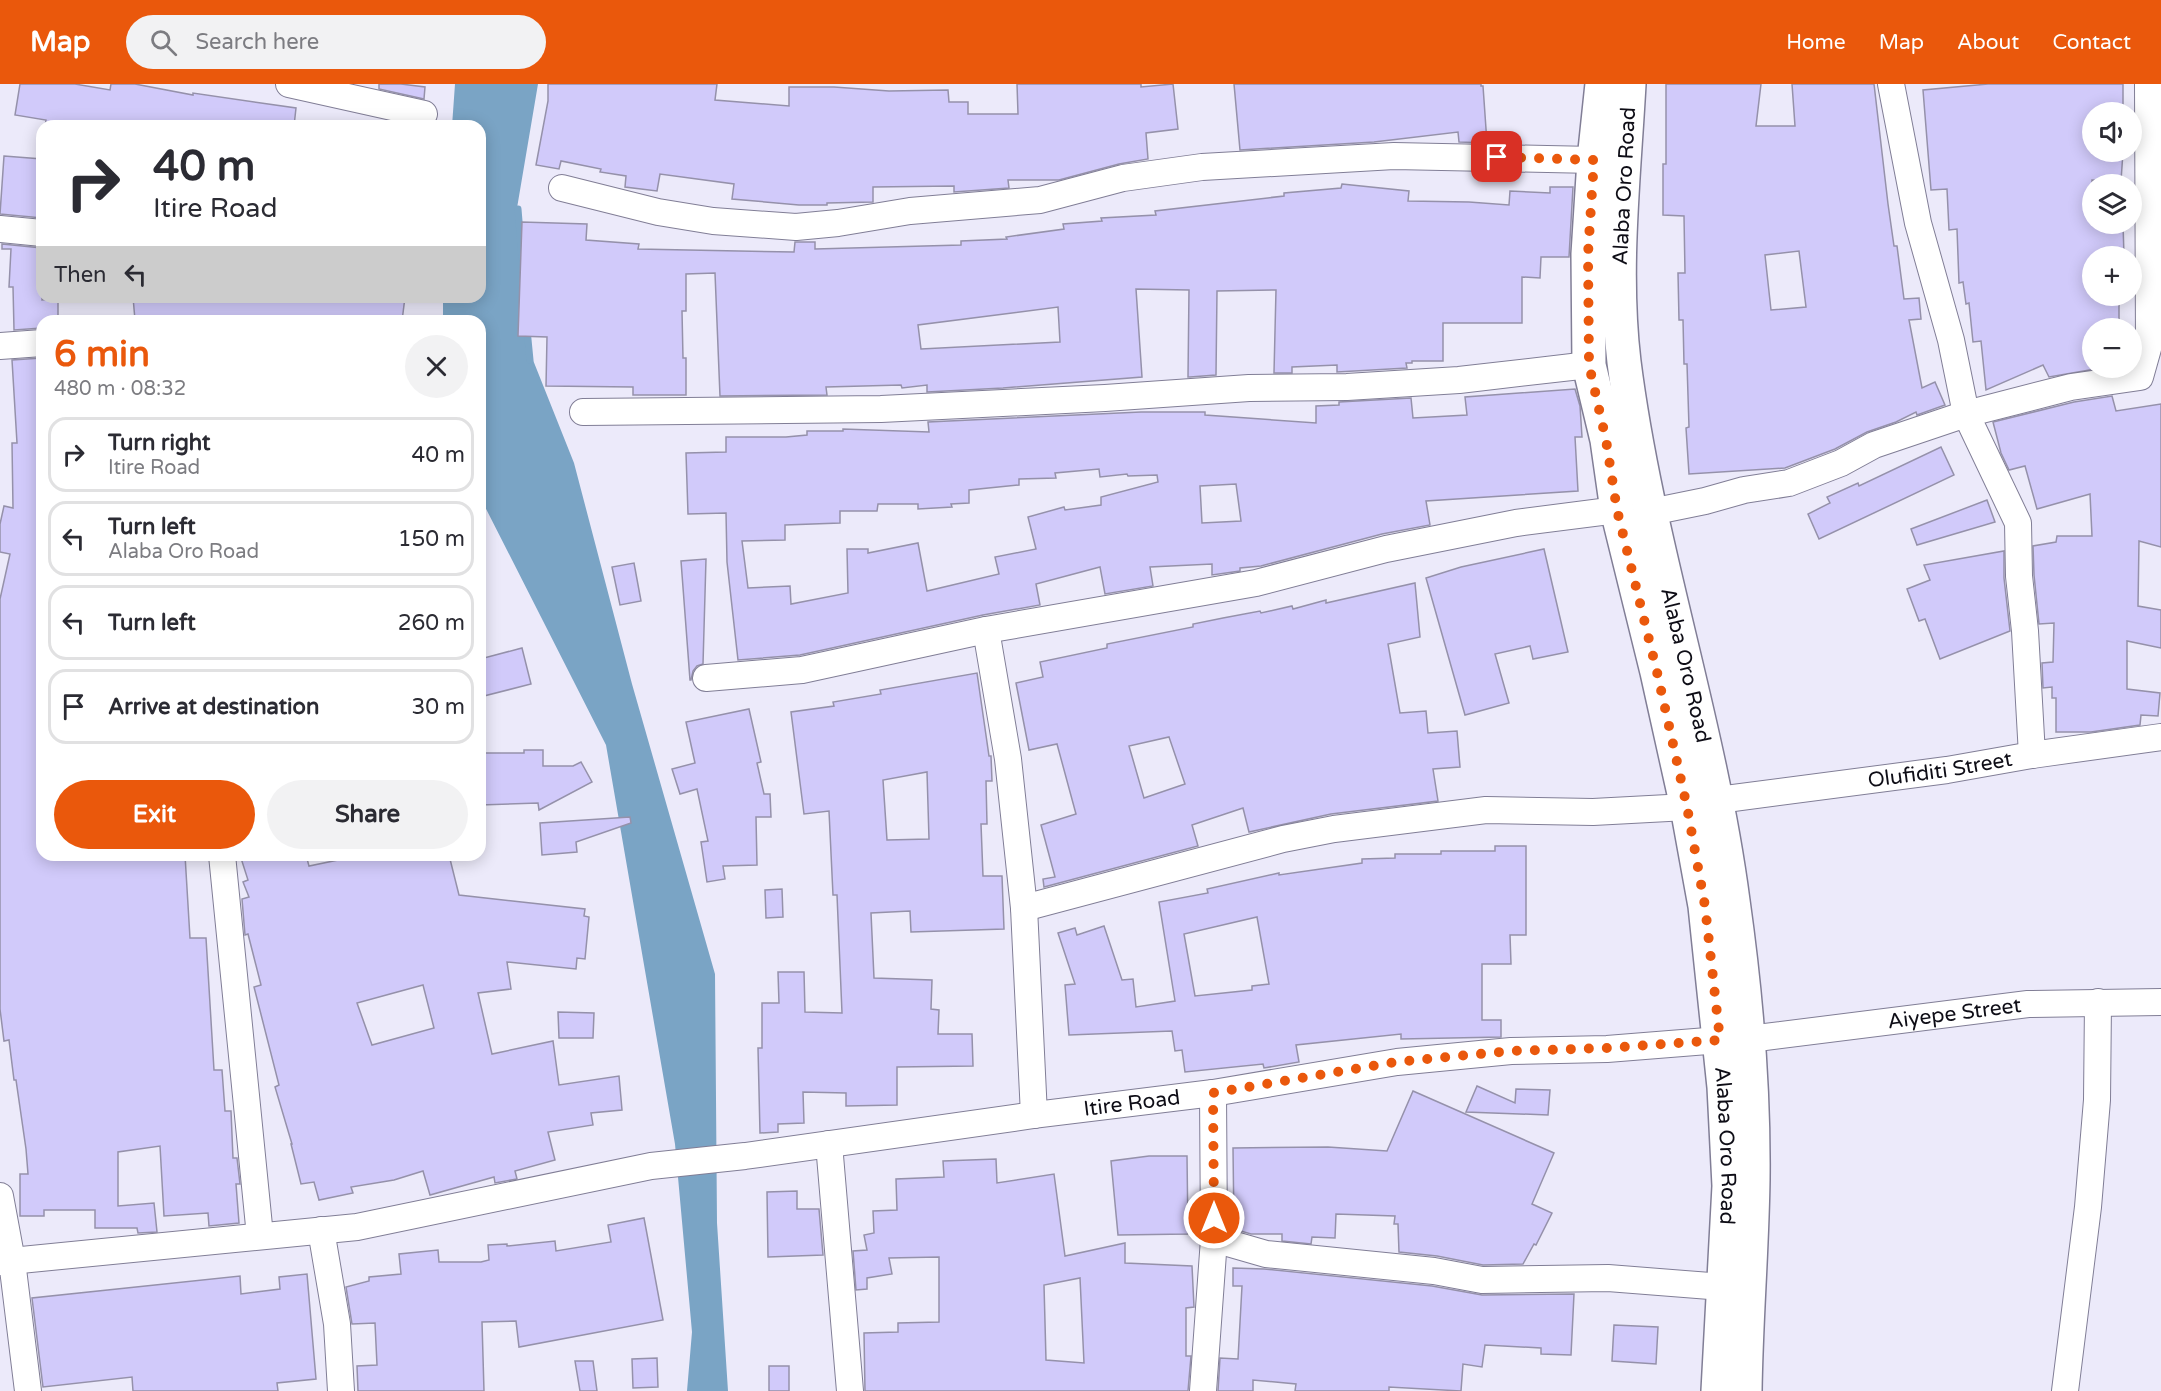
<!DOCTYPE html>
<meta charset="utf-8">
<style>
:root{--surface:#fff;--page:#f2f2f3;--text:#2b2b33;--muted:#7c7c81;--line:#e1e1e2;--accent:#ea580c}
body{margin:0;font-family:"Varela Round",sans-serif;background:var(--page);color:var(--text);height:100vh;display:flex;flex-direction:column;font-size:22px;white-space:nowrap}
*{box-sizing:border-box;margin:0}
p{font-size:20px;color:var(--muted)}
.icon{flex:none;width:33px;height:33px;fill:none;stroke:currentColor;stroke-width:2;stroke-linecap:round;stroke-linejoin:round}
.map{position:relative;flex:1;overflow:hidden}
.details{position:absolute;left:36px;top:231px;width:450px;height:546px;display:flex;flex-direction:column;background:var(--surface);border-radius:18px;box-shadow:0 3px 15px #0003}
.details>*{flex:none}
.guide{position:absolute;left:36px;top:36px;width:450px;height:183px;border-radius:18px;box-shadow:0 3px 15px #0003;background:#fff;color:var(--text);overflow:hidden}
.buttons{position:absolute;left:2082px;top:18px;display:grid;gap:12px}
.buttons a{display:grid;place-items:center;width:60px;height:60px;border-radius:50%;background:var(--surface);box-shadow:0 3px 15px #0003;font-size:30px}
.pin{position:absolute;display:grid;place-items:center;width:51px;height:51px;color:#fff;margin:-26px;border-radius:12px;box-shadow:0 3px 9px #0006}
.me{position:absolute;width:66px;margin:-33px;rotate:0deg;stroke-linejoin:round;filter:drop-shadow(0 0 4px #0008)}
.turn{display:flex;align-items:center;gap:21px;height:126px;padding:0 18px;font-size:27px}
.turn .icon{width:78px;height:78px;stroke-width:2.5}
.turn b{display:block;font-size:42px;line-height:51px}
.then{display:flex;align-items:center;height:57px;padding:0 18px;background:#0003;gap:12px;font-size:22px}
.round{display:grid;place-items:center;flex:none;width:63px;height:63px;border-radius:32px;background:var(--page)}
.head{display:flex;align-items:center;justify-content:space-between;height:102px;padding:0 18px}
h1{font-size:36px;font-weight:700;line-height:45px;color:var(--accent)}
.button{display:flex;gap:12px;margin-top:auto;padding:12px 18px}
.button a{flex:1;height:69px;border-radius:36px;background:var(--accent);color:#fff;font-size:24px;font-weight:700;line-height:69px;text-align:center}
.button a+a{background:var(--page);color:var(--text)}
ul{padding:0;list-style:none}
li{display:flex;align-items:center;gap:18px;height:75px;margin:0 12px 9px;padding:0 6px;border:3px solid var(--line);border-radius:18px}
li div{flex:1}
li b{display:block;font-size:22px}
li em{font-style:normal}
header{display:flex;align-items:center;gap:36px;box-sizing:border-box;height:84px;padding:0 30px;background:var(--accent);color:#fff}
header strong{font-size:28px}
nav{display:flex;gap:33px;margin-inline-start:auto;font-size:21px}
.search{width:420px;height:54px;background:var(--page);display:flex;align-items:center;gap:15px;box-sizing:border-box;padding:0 21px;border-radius:33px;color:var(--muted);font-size:22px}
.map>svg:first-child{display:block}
.water{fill:#7aa4c5}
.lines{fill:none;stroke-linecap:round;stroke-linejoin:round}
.stream{stroke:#7aa4c5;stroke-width:7}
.building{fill:#d1cafa;stroke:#9591aa;stroke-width:1.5;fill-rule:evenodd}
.minor-casing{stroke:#817e96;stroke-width:28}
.secondary-casing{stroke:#817e96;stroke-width:36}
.minor{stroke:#fff;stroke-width:26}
.secondary{stroke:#fff;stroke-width:33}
.route{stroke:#ea580c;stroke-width:10;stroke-dasharray:0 18}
.labels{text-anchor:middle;stroke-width:6;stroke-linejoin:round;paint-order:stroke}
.street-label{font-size:21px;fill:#0e0d16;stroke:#fff}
</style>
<header>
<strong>Map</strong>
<div class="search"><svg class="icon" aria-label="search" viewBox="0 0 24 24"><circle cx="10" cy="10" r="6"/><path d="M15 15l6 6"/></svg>Search here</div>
<nav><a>Home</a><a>Map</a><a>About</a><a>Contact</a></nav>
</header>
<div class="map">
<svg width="2161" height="1307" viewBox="0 0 2161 1307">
<rect width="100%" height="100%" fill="#eceafa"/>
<polygon class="water" points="455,0 538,0 517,124 529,266 574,379 632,600 715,890 717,1139 728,1307 687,1307 692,1248 675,1060 606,661 480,413 480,237 443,237 443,213 480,213 480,42 452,42"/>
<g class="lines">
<g class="stream">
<polyline points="518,125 522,174"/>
<polyline points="527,245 530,276"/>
</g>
</g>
<g class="building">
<polygon points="20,0 75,0 110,6 111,0 135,0 193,11 193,9 296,24 294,42 45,42 46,36 15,31"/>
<polygon points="379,0 401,0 425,3 424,15 379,5"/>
<polygon points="548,0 717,0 715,16 789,22 789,3 834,3 889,7 948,6 949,18 968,18 968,30 1018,30 1017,0 1141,0 1141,3 1173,0 1178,45 1146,49 1148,75 1119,80 1059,96 1008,96 1009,104 954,108 954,102 873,103 873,118 827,119 827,121 799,121 732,115 734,100 660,90 657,107 625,103 626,92 600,88 601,85 561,77 559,85 536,81 548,17"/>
<polygon points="1234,0 1481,0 1481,2 1483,2 1487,59 1459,58 1458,48 1374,58 1240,66"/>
<path d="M 1666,0 L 1761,0 L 1756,42 L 1795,42 L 1792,0 L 1874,0 L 1888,120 L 1894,162 L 1897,162 L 1904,215 L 1919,214 L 1921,235 L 1909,236 L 1922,304 L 1935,298 L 1945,321 L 1917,331 L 1916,328 L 1896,338 L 1867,348 L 1835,365 L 1785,384 L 1689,390 L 1686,344 L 1689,343 L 1687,280 L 1684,280 L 1683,236 L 1679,236 L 1678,189 L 1685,189 L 1684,132 L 1663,131 L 1663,80 L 1666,80 ZM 1799,167 L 1806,223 L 1771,226 L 1765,171 Z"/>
<polygon points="1988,0 2123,0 2123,28 2092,28 2092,68 2123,68 2121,97 2092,96 2092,140 2123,140 2124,172 2092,172 2092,212 2119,212 2119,244 2092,244 2092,284 2101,284 2049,293 2043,281 1986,306 1981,257 1973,258 1969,219 1966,220 1963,198 1959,199 1957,145 1949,146 1947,105 1931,106 1923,6"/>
<polygon points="4,72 42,75 42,134 0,130"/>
<path d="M 1342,100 L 1409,107 L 1408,117 L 1469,118 L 1509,121 L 1510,107 L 1550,109 L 1550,103 L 1573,103 L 1569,173 L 1541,173 L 1540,194 L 1522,193 L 1522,239 L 1443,239 L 1443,277 L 1412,277 L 1412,279 L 1406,279 L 1407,284 L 1337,288 L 1337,281 L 1292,283 L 1292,289 L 1274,289 L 1276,206 L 1217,207 L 1216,291 L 1190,293 L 1188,293 L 1189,206 L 1136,205 L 1142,293 L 1003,304 L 927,308 L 927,301 L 902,304 L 901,301 L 826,303 L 827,311 L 720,312 L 715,189 L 686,190 L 686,227 L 682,227 L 683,274 L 686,274 L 686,311 L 633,311 L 633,303 L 546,302 L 547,253 L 518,252 L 522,138 L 587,140 L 586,156 L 639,160 L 638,165 L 794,168 L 795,158 L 815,158 L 815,165 L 961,161 L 961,157 L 1007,155 L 1006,153 L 1064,145 L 1063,140 L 1102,137 L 1101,134 L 1156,131 L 1155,127 L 1284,112 L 1284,109 L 1341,104 ZM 1058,223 L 1060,258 L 921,265 L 918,241 Z"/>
<polygon points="2,160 42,164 42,216 58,215 58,237 42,237 42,244 14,246 13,203 9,203 11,165 2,165"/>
<polygon points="133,213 214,213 214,218 274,218 275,213 405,213 402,237 197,237 198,233 135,236"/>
<polygon points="42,274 42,771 185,771 190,854 206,854 214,986 222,986 225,1027 231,1027 233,1074 237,1074 240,1100 236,1100 239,1139 209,1142 208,1129 164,1132 160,1062 118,1068 118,1122 154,1119 157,1148 138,1149 137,1144 95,1144 95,1126 44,1126 44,1132 20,1132 20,1090 28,1090 26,1065 16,996 14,996 9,956 4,957 0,925 0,515 10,470 0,468 0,440 4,422 13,424 12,359 17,359 12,276"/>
<path d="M 1575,305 L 1580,322 L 1582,353 L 1575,353 L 1578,407 L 1426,417 L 1430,441 L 1382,450 L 1261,482 L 1240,484 L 1240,487 L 1212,491 L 1212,480 L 1150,483 L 1153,502 L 1105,510 L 1100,483 L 1036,500 L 1040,521 L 983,531 L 800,571 L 738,576 L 727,478 L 726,429 L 688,430 L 686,369 L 726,368 L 726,353 L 786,353 L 807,351 L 807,347 L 843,347 L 843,345 L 929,348 L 928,338 L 1141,328 L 1205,328 L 1205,331 L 1316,339 L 1316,322 L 1339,321 L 1339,318 L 1411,314 L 1413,334 L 1467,331 L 1465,313 ZM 1099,385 L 1100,393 L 1127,390 L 1128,392 L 1157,391 L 1158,398 L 1101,413 L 1101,421 L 1065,426 L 1064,423 L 1028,433 L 1036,465 L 995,473 L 999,490 L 927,507 L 918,459 L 868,469 L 868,465 L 847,465 L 848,509 L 791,520 L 790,502 L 748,504 L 742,457 L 785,456 L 785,441 L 840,439 L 840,427 L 877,427 L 878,420 L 918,420 L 918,425 L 952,423 L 951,420 L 969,419 L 969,406 L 1019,401 L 1019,395 L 1056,394 L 1055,389 ZM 1236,400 L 1241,437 L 1202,439 L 1200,402 Z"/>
<polygon points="2112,312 2116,327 2161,320 2161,463 2139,457 2138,522 2161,526 2161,564 2127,557 2127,605 2160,609 2158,632 2141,631 2140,641 2091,648 2056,648 2056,614 2052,614 2052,603 2043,604 2042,579 2053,578 2054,539 2039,540 2034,491 2033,462 2056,458 2057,452 2092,452 2090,410 2037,425 2025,382 2009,386 2001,369 1993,338 2074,318"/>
<polygon points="1941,363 1954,391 1819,455 1808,430 1830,419 1827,413 1858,399 1859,402"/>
<polygon points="1987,416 1995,438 1917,461 1911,445"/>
<polygon points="1544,465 1568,568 1533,575 1530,562 1495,570 1509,619 1465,631 1426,494 1461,483"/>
<polygon points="2004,467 2004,494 2010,547 1940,575 1925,535 1919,537 1907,505 1930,496 1924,481"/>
<polygon points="706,475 703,580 697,582 693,587 691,596 690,596 681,477"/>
<polygon points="634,479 641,517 620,521 612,483"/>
<path d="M 1415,499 L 1420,553 L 1388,560 L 1400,629 L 1426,627 L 1428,649 L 1457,647 L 1460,683 L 1433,685 L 1438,717 L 1331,730 L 1249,748 L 1243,724 L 1192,741 L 1198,762 L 1044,803 L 1043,795 L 1055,793 L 1041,741 L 1076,730 L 1057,660 L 1029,666 L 1016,599 L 1043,593 L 1040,578 L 1107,564 L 1107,560 L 1193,543 L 1193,540 L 1223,534 L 1260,527 L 1261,529 L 1292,522 L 1293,525 L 1326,516 L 1326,519 ZM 1169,653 L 1185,700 L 1144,714 L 1129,662 Z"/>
<polygon points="522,564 531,600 480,613 480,575"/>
<path d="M 977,589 L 989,672 L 991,672 L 992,697 L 986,697 L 987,740 L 981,740 L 983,792 L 1002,792 L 1004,845 L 911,848 L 910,827 L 871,829 L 874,894 L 932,896 L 931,925 L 939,926 L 938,950 L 972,950 L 973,982 L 897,983 L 897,1021 L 846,1022 L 846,1009 L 803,1008 L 804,1039 L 778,1040 L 778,1048 L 760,1049 L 758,964 L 762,964 L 762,919 L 779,919 L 778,888 L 804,888 L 805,928 L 842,929 L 837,811 L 833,811 L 829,727 L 804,730 L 791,628 L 834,622 L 833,618 L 881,610 L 880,606 ZM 927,688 L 929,755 L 887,756 L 883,696 Z"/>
<polygon points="749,625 761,678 757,679 764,710 770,710 771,733 756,733 757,781 723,782 725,795 707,798 701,758 708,757 697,705 680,710 672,685 695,679 686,638"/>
<polygon points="524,666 543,666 543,682 573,682 581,678 592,698 539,726 538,719 480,721 480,669 524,669"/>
<polygon points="630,733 631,739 576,758 577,768 542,771 540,739"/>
<path d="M 1495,762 L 1526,762 L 1526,851 L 1510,851 L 1511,880 L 1482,880 L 1482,936 L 1501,936 L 1501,953 L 1401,955 L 1401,950 L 1296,961 L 1299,978 L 1264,984 L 1263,980 L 1185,988 L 1182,966 L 1175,967 L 1172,947 L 1069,951 L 1065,901 L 1075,900 L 1058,849 L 1075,844 L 1077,851 L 1104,842 L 1122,896 L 1133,895 L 1136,923 L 1175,917 L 1159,818 L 1208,809 L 1207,805 L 1279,789 L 1279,791 L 1362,779 L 1362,775 L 1395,774 L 1395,770 L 1441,770 L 1441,767 L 1495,767 ZM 1257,833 L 1269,900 L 1252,902 L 1252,906 L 1195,912 L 1184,850 Z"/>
<path d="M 240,771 L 306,771 L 309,782 L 362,771 L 449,771 L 459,811 L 585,825 L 584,832 L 589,833 L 585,875 L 577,874 L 576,885 L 507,878 L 511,905 L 478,909 L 492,970 L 553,957 L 559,1001 L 619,992 L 622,1026 L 591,1029 L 593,1041 L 548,1048 L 555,1076 L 515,1087 L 517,1095 L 495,1099 L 494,1093 L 430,1111 L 423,1087 L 394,1096 L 351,1103 L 353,1109 L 319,1116 L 314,1098 L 301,1100 L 291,1060 L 292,1060 L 275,1003 L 279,1001 L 254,903 L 261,901 L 248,850 L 245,851 L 242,815 L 249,813 L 243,798 L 248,796 ZM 423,901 L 434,944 L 372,961 L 357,919 Z"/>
<polygon points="782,805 783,833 766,834 765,806"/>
<polygon points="558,928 594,929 593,954 559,954"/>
<polygon points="1477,1002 1515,1019 1516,1005 1550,1006 1548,1031 1466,1028"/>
<polygon points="1413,1007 1554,1069 1532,1120 1552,1129 1536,1161 1534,1160 1523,1180 1483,1181 1437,1172 1399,1168 1398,1140 1394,1140 1395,1132 1336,1130 1335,1154 1312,1153 1311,1160 1282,1157 1282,1150 1251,1150 1234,1145 1233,1064 1328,1063 1387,1067"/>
<polygon points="1149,1072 1187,1072 1188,1150 1118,1151 1111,1077"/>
<path d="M 996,1075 L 997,1099 L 1054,1090 L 1065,1172 L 1125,1159 L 1125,1179 L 1192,1182 L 1194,1223 L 1186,1224 L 1186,1272 L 1191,1272 L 1188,1307 L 865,1307 L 864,1249 L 898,1248 L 898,1239 L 939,1238 L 939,1173 L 889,1174 L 892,1190 L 867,1194 L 867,1205 L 856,1206 L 853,1167 L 867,1166 L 864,1151 L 874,1149 L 873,1127 L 897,1126 L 896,1095 L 944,1093 L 943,1077 ZM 1080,1194 L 1084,1279 L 1046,1276 L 1044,1201 Z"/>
<polygon points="797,1107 797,1125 819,1125 823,1171 768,1173 767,1108"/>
<polygon points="644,1134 663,1236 519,1263 516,1237 482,1238 484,1307 358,1307 357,1282 377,1281 375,1239 352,1240 346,1203 369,1197 369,1193 401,1190 399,1170 438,1166 439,1178 481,1178 489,1176 488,1161 507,1160 507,1162 555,1157 556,1167 611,1158 608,1141"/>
<polygon points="1233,1184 1264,1185 1432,1202 1482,1211 1574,1210 1571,1271 1541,1270 1541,1264 1485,1261 1482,1283 1463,1280 1461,1307 1389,1303 1389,1307 1295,1307 1296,1300 1253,1296 1253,1307 1218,1307 1220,1274 1238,1275 1242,1202 1233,1202"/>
<polygon points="307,1190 316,1295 277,1299 278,1307 133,1307 132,1293 43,1303 32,1214 240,1192 241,1210 280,1205 279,1193"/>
<polygon points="1614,1241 1658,1243 1656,1280 1612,1277"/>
<polygon points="657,1274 658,1303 633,1304 632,1275"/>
<polygon points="575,1277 593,1277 597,1307 580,1307"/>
<rect x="769" y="1282" width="20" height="25"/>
</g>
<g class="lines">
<defs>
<g id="minor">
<polyline points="289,0 424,30"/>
<polyline points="1891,0 1918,139 1951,256 1966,330 2018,439 2019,492 2025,547 2032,671"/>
<polyline points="562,104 658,128 713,137 796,143 838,139 910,127 1040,116 1123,94 1202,83 1394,72 1594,76"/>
<polyline points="0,145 42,149"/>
<polyline points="0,262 42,259"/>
<polyline points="583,328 881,325 1105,314 1249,304 1347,303 1459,296 1589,281"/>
<polyline points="1651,428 1705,417 1744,406 1789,399 1841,379 1874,361 1966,330 2071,303 2140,293 2149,261 2148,0"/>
<polyline points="986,546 1008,675 1024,824 1034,1031"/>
<polyline points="706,594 802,586 986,546 1256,499 1386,465 1516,439 1617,426"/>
<path id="s1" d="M 1718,716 L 1947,686 L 2032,671 L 2161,653"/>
<polyline points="222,771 260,1152"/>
<polyline points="1024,824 1283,755 1334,745 1486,726 1593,728 1687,723"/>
<path id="s2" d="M 1749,955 L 2028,920 L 2161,918"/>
<polyline points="829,1060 850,1307"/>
<polyline points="0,1112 12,1177 28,1307"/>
<polyline points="321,1146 337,1240 341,1307"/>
<polyline points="1214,1155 1266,1170 1434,1187 1482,1196 1608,1194 1723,1203"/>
<path id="s3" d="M 0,1178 L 357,1143 L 651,1082 L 745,1072 L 1034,1031 L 1213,1009 L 1397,978 L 1511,967 L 1607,965 L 1720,956"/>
<polyline points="1203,1307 1214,1155 1213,1009"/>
<polyline points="2065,1307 2088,1123 2097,1016 2098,918"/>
</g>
<g id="secondary">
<path id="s4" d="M 1602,0 L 1594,76 L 1588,170 L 1589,281 L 1607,356 L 1617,426 L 1657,588 L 1687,723 L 1705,822 L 1724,1003 L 1729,1102 L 1718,1307"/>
<path id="s5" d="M 1629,0 C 1624,92 1613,186 1624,278 C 1647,460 1709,635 1733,817 C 1746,909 1754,1002 1753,1095 C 1752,1166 1746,1236 1745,1307"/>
</g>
</defs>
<use href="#minor" class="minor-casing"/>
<use href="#secondary" class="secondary-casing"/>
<use href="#minor" class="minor"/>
<use href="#secondary" class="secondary"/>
</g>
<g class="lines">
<polyline class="route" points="1214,1134 1213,1009 1396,978 1511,967 1607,964 1720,956 1705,822 1687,723 1657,588 1617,426 1606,356 1589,281 1588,170 1594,76 1497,73"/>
</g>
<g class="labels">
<g class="street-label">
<text transform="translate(1624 102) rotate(-87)" y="7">Alaba Oro Road</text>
<text dy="7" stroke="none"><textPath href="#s5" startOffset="588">Alaba Oro Road</textPath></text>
<text dy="7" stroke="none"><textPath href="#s1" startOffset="224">Olufiditi Street</textPath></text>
<text dy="7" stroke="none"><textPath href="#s2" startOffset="207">Aiyepe Street</textPath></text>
<text dy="7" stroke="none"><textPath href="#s3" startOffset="1144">Itire Road</textPath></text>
<text dy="7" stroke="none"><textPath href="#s4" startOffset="1076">Alaba Oro Road</textPath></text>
</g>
</g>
</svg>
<div class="buttons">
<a><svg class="icon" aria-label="sound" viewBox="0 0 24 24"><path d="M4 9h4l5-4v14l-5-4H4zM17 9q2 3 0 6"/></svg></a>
<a><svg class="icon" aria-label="layers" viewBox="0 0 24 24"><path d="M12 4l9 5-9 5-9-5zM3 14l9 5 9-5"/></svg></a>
<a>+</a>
<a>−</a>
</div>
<div class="pin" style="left:1497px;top:73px;background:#d93025"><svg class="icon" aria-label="arrive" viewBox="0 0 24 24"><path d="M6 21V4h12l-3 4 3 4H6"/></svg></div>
<svg class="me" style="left:1214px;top:1134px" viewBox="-20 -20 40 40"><circle r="17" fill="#ea580c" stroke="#fff" stroke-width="3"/><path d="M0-11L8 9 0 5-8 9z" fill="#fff"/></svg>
<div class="guide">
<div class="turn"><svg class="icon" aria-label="right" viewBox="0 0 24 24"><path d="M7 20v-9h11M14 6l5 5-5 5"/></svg><div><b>40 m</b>Itire Road</div></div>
<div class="then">Then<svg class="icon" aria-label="left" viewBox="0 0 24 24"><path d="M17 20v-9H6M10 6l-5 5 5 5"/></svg></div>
</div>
<section class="details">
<div class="head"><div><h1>6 min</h1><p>480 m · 08:32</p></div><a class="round"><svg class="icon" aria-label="close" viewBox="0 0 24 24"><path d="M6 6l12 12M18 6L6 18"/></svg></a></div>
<ul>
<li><svg class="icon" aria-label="right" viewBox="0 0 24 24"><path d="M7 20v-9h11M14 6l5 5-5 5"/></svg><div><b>Turn right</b><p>Itire Road</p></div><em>40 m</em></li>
<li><svg class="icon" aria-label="left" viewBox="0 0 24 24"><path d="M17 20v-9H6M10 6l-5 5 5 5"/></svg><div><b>Turn left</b><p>Alaba Oro Road</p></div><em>150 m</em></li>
<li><svg class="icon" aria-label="left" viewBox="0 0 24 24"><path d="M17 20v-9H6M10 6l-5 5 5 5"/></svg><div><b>Turn left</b></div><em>260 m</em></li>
<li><svg class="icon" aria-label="arrive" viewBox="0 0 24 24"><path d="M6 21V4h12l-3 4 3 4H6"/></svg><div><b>Arrive at destination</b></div><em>30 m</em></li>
</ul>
<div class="button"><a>Exit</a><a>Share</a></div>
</section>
</div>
